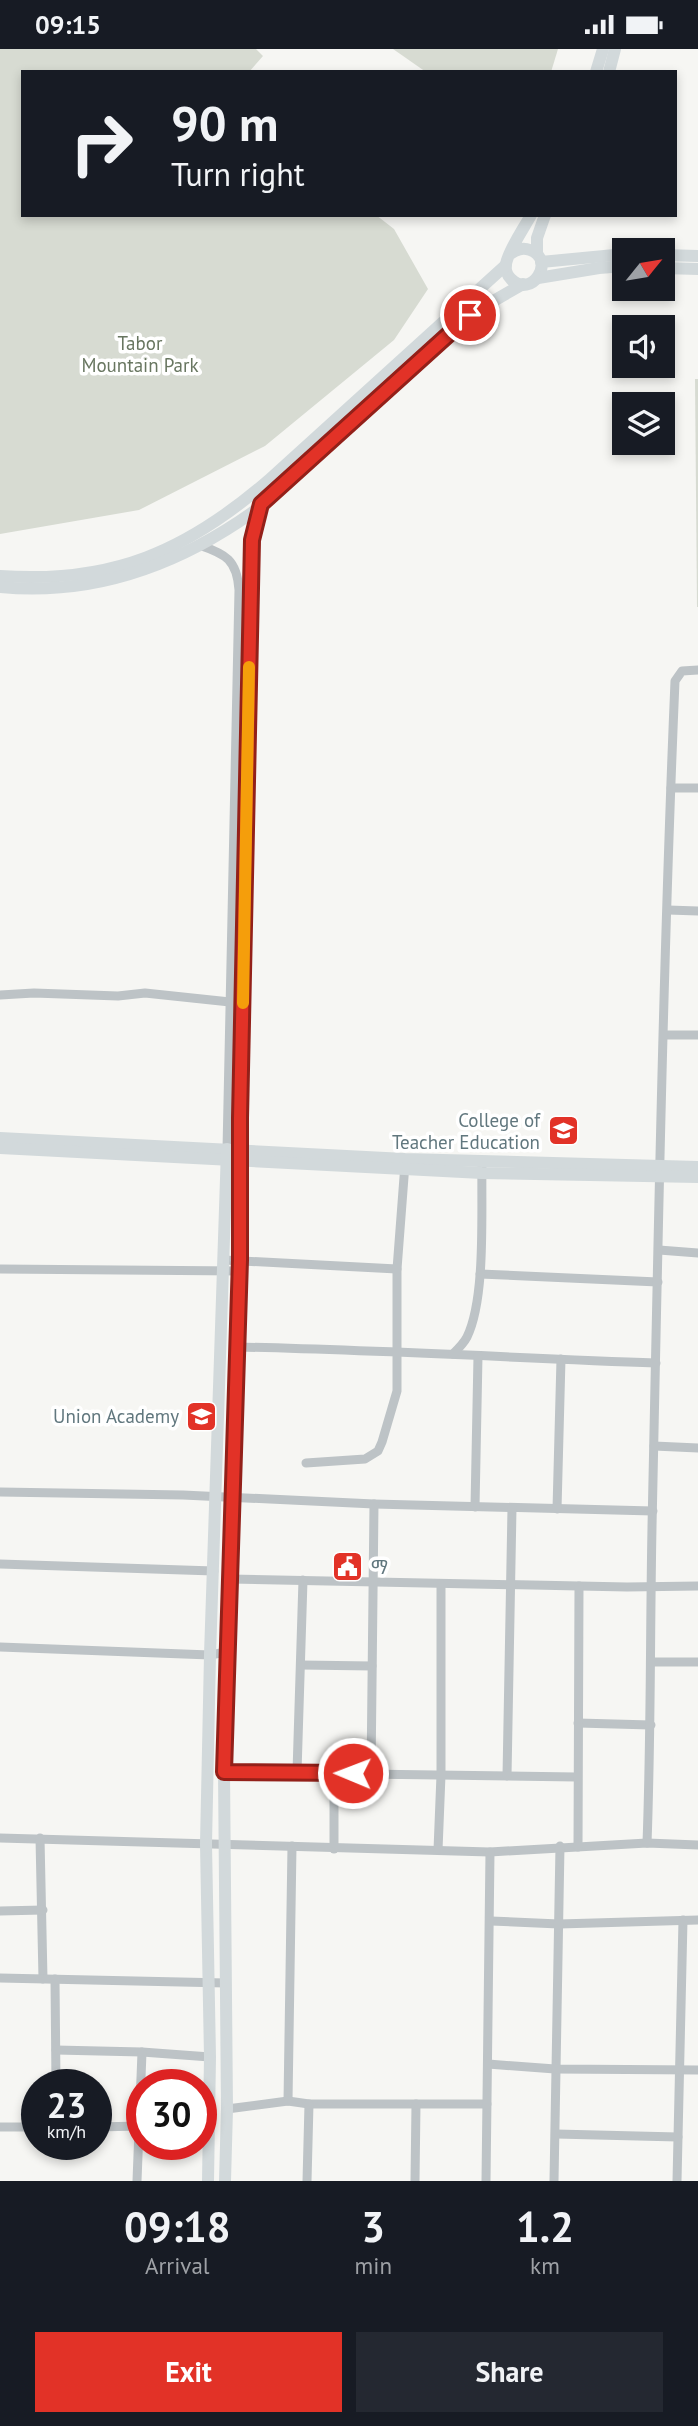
<!DOCTYPE html>
<meta charset="utf-8">
<style>
:root{--surface:#171b24;--page:#242831;--text:#f1f3f6;--muted:#9ea1a6;--accent:#e23227}
body{margin:0;font-family:"PT Sans","Noto Sans Ethiopic",sans-serif;background:var(--page);color:var(--text);height:100vh;display:flex;flex-direction:column;font-size:26px;white-space:nowrap}
*{box-sizing:border-box;margin:0}
p{font-size:23px;color:var(--muted)}
.icon{flex:none;width:38px;height:38px;fill:none;stroke:currentColor;stroke-width:2;stroke-linecap:round;stroke-linejoin:round}
.map{position:relative;height:2132px;overflow:hidden}
.drawer{display:flex;flex-direction:column;background:var(--surface);flex:1}
.drawer>*{flex:none}
.hud{position:absolute;left:21px;top:21px;width:656px;height:147px;border-radius:0px;box-shadow:0 4px 10px #0003;background:#171b24;color:var(--text);overflow:hidden}
.needle{width:46px;rotate:60deg}
.buttons{position:absolute;left:612px;top:189px;display:grid;gap:14px}
.buttons a{display:grid;place-items:center;width:63px;height:63px;border-radius:0px;background:var(--surface);box-shadow:0 4px 10px #0003;font-size:35px}
.speed{position:absolute;left:21px;top:2020px;display:flex;gap:14px;font-size:35px;font-weight:700;text-align:center}
.speed>*{display:grid;place-content:center;width:91px;height:91px;border-radius:50%;background:var(--surface);box-shadow:0 4px 10px #0003;line-height:1}
.speed small{font-size:18px;font-weight:400}
.speed .limit{border:10px solid #d22;background:#fff;color:#111}
.pin{position:absolute;display:grid;place-items:center;width:60px;height:60px;color:#fff;margin:-30px;border:4px solid #fff;border-radius:50%;box-shadow:0 2px 7px #0007}
.me{position:absolute;width:77px;margin:-38px;rotate:271deg;stroke-linejoin:round;filter:drop-shadow(0 0 5px #0008)}
.turn{display:flex;align-items:center;gap:24px;height:147px;padding:0 35px;font-size:32px}
.turn .icon{width:91px;height:91px;stroke-width:2.5}
.turn b{display:block;font-size:49px;line-height:60px}
.eta{display:flex;justify-content:space-evenly;align-items:center;height:119px;text-align:center}
.eta b{font-size:42px;font-weight:700;line-height:49px}
.cta{display:flex;gap:14px;margin-top:auto;padding:14px 35px}
.cta a{flex:1;height:80px;border-radius:0px;background:var(--accent);color:#fff;font-size:28px;font-weight:700;line-height:80px;text-align:center}
.cta a+a{background:var(--page);color:var(--text)}
.status{display:flex;justify-content:space-between;align-items:center;height:49px;padding:0 35px;background:var(--surface);direction:ltr}
.status svg{height:19px;fill:currentColor}
.map>svg:first-child{display:block}
.green{fill:#d7dbd2}
.lines{fill:none;stroke-linecap:round;stroke-linejoin:round}
.street{stroke:#bdc3c6;stroke-width:9}
.secondary{stroke:#d2d9db;stroke-width:12}
.route-casing{stroke:#932019;stroke-width:18}
.route{stroke:#e23227;stroke-width:12}
.slow{stroke:#f59e0b;stroke-width:12}
.labels{text-anchor:middle;stroke-width:7;stroke-linejoin:round;paint-order:stroke}
.park-label{font-size:19px;fill:#687660;stroke:#fff}
.poi-label{font-size:19px;fill:#61777e;stroke:#fff;text-anchor:end}
</style>
<div class="status"><b>09:15</b><svg viewBox="0 0 49 12"><path d="M0 12V9h3v3zM5 12V6h3v6zM10 12V3h3v9zM15 12V0h3v12zM26 1h20v11H26zM47 4h2v5h-2z"/></svg></div>
<div class="map">
<svg width="698" height="2132" viewBox="0 0 698 2132">
<rect width="100%" height="100%" fill="#f6f6f3"/>
<g class="green">
<polygon points="0,0 256,0 263,7 249,23 23,23 23,166 376,166 394,180 428,240 394,291 265,397 139,461 0,485"/>
<polygon points="393,0 558,0 551,23 426,23"/>
<polygon points="695,330 698,330 698,558 697,558"/>
</g>
<g class="lines">
<g class="street">
<path d="M 199,496 C 226,505 237,511 239,541 L 227,1100"/>
<polyline points="671,739 698,739"/>
<polyline points="668,861 698,862"/>
<polyline points="0,946 34,944 118,947 145,944 230,953"/>
<polyline points="664,986 698,986"/>
<polyline points="240,1100 251,511 252,491 261,456"/>
<polyline points="659,1201 698,1204"/>
<polyline points="224,1211 397,1220"/>
<polyline points="0,1220 240,1222"/>
<polyline points="480,1225 658,1233"/>
<path d="M 238,1298 C 378,1301 517,1309 656,1314"/>
<path d="M 453,1305 C 458,1300 464,1294 467,1288 C 486,1249 481,1163 482,1118"/>
<polyline points="654,1397 698,1399"/>
<polyline points="306,1414 365,1410 378,1402 382,1393 397,1342 397,1220 405,1115"/>
<polyline points="0,1443 183,1446 374,1455 653,1462"/>
<polyline points="475,1458 478,1307"/>
<polyline points="557,1460 561,1310"/>
<polyline points="0,1515 214,1522"/>
<polyline points="230,1530 627,1538 698,1537"/>
<polyline points="0,1598 210,1606 226,1603"/>
<polyline points="651,1613 698,1613"/>
<polyline points="301,1616 372,1617"/>
<polyline points="578,1674 651,1676"/>
<polyline points="224,1723 576,1728"/>
<polyline points="297,1723 303,1531"/>
<polyline points="371,1725 374,1455"/>
<polyline points="507,1727 512,1459"/>
<polyline points="0,1789 490,1803 647,1794 698,1796"/>
<polyline points="40,1789 43,1930"/>
<path d="M 647,1794 C 651,1688 650,1583 652,1478 C 658,1196 663,914 675,632 L 682,622 L 698,621"/>
<polyline points="578,1798 579,1537"/>
<polyline points="334,1800 334,1724"/>
<polyline points="438,1801 441,1726 441,1535"/>
<polyline points="0,1862 43,1861"/>
<polyline points="491,1872 559,1875 698,1871"/>
<polyline points="0,1929 226,1934"/>
<polyline points="55,1930 56,2035"/>
<polyline points="56,2001 142,2003 210,2008"/>
<polyline points="488,2015 555,2020 698,2021"/>
<polyline points="288,2052 292,1797"/>
<polyline points="227,2060 288,2052 309,2055 487,2055"/>
<polyline points="0,2078 37,2078"/>
<polyline points="96,2078 140,2077"/>
<polyline points="556,2085 678,2088"/>
<polyline points="137,2132 142,2003"/>
<polyline points="307,2132 309,2055"/>
<polyline points="415,2132 416,2055"/>
<polyline points="486,2132 490,1803"/>
<polyline points="554,2132 560,1797"/>
<polyline points="677,2132 683,1871"/>
</g>
<g class="secondary">
<polyline points="596,23 603,0"/>
<polyline points="609,23 615,0"/>
<polyline points="537,204 537,189 545,166"/>
<path d="M 510,205 C 516,201 522,198 530,201 C 557,211 531,251 511,230 C 507,226 505,220 506,215 C 508,202 524,179 531,166"/>
<polyline points="663,206 698,207"/>
<polyline points="541,213 625,205"/>
<polyline points="663,219 698,220"/>
<polyline points="538,229 599,219 625,217"/>
<path d="M 0,527 C 112,535 187,502 270,430 L 506,216"/>
<path d="M 0,538 C 94,547 177,517 253,463 L 469,266 L 523,235"/>
<polyline points="0,1089 405,1110 698,1118"/>
<polyline points="0,1099 482,1124 698,1128"/>
<polyline points="208,2132 210,2008 206,1795 210,1606 227,1100"/>
<polyline points="225,2132 227,2060 224,1723 240,1211 240,1100"/>
</g>
</g>
<g class="lines">
<defs>
<polyline id="route" points="353,1724 224,1723 240,1211 240,1069 252,491 261,455 470,266"/>
</defs>
<use href="#route" class="route-casing"/>
<use href="#route" class="route"/>
<polyline class="slow" points="243,954 249,618"/>
</g>
<defs>
<symbol id="university-square" viewBox="-11 -11 22 22"><rect x="-9" y="-9" width="18" height="18" rx="4" fill="#e23227" stroke="#fff"/><path d="M0-5L7-2L0 1L-7-2ZM-4 1L0 2.5L4 1V4Q0 6-4 4Z" fill="#fff"/></symbol>
<symbol id="school-square" viewBox="-11 -11 22 22"><rect x="-9" y="-9" width="18" height="18" rx="4" fill="#e23227" stroke="#fff"/><path d="M0-5L7-2L0 1L-7-2ZM-4 1L0 2.5L4 1V4Q0 6-4 4Z" fill="#fff"/></symbol>
<symbol id="civic-square" viewBox="-11 -11 22 22"><rect x="-9" y="-9" width="18" height="18" rx="4" fill="#e23227" stroke="#fff"/><path d="M-.6-6.5H3V-4.5H.6V-3L4-1V1h2V6H-6V1h2V-1L-.6-3ZM-1.2 2.5V6h2.4V2.5Z" fill="#fff"/></symbol>
</defs>
<g fill-rule="evenodd">
<use href="#university-square" x="546" y="1064" width="35" height="35"/>
<use href="#school-square" x="184" y="1350" width="35" height="35"/>
<use href="#civic-square" x="330" y="1500" width="35" height="35"/>
</g>
<g class="labels">
<g class="park-label">
<text x="140" y="301">Tabor<tspan x="140" dy="22">Mountain Park</tspan></text>
</g>
<g class="poi-label">
<text x="540" y="1078">College of<tspan x="540" dy="22">Teacher Education</tspan></text>
<text x="179" y="1374">Union Academy</text>
<text x="371" y="1525" text-anchor="start">ማ</text>
</g>
</g>
</svg>
<div class="buttons">
<a><svg class="needle" viewBox="-14 -14 28 28"><path d="M0-13l5 13h-10z" fill="#e53935"/><path d="M0 13l5-13h-10z" fill="#9ea1a6"/></svg></a>
<a><svg class="icon" aria-label="sound" viewBox="0 0 24 24"><path d="M4 9h4l5-4v14l-5-4H4zM17 9q2 3 0 6"/></svg></a>
<a><svg class="icon" aria-label="layers" viewBox="0 0 24 24"><path d="M12 4l9 5-9 5-9-5zM3 14l9 5 9-5"/></svg></a>
</div>
<div class="speed"><div>23<small>km/h</small></div><div class="limit">30</div></div>
<div class="pin" style="left:470px;top:266px;background:#d93025"><svg class="icon" aria-label="arrive" viewBox="0 0 24 24"><path d="M6 21V4h12l-3 4 3 4H6"/></svg></div>
<svg class="me" style="left:353px;top:1724px" viewBox="-20 -20 40 40"><circle r="17" fill="#e23227" stroke="#fff" stroke-width="3"/><path d="M0-11L8 9 0 5-8 9z" fill="#fff"/></svg>
<div class="hud">
<div class="turn"><svg class="icon" aria-label="right" viewBox="0 0 24 24"><path d="M7 20v-9h11M14 6l5 5-5 5"/></svg><div><b>90 m</b>Turn right</div></div>
</div>
</div>
<section class="drawer">
<div class="eta">
<div><b>09:18</b><p>Arrival</p></div>
<div><b>3</b><p>min</p></div>
<div><b>1.2</b><p>km</p></div>
</div>
<div class="cta"><a>Exit</a><a>Share</a></div>
</section>
